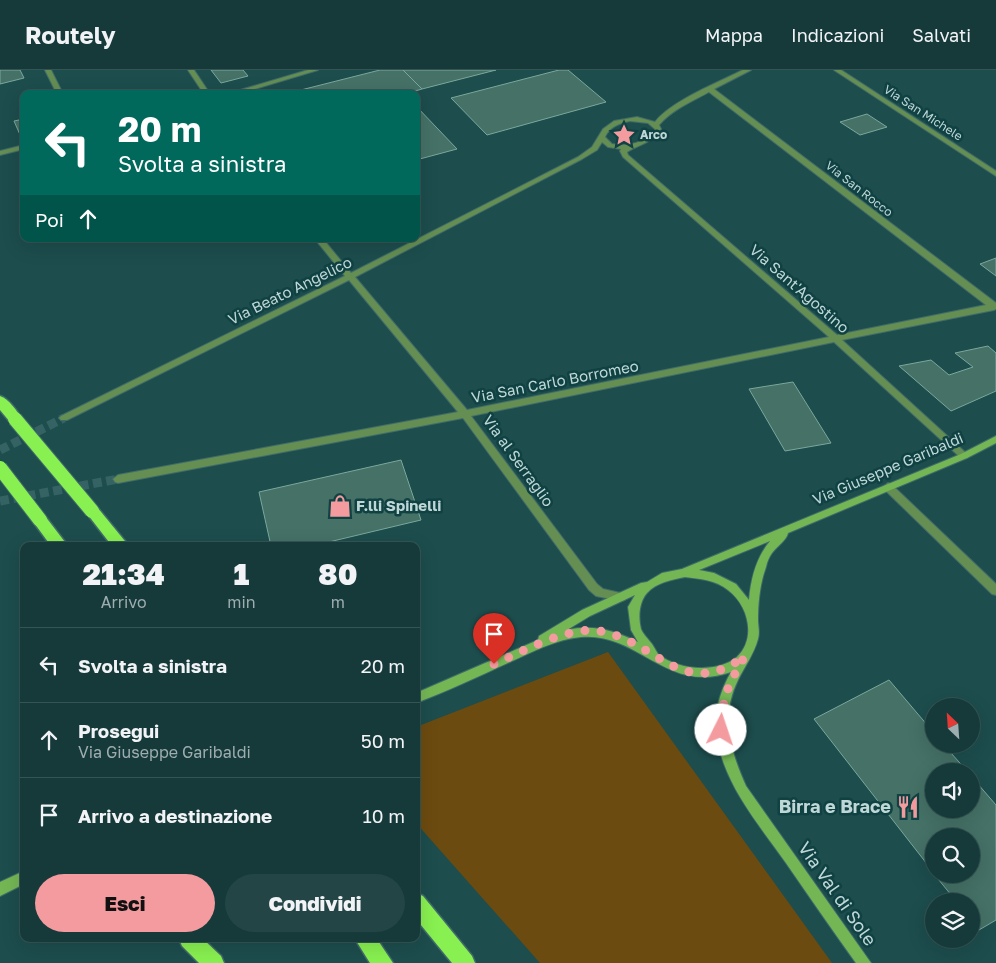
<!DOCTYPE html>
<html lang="it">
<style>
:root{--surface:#163a3a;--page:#234545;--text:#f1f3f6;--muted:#9eadaf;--line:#355454;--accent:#f49b9f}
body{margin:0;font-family:"Golos Text",sans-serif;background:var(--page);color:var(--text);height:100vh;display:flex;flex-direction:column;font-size:19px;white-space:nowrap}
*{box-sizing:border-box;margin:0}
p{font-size:16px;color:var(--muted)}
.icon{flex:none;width:28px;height:28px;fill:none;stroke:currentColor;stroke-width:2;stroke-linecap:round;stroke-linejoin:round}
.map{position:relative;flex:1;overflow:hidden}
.sheet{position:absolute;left:20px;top:472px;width:400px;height:400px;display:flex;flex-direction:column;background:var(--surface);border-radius:10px;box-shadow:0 5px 20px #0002,0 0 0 1px var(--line)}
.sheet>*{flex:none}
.banner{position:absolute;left:20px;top:20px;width:400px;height:152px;border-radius:10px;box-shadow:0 5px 20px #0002,0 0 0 1px var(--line);background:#00695c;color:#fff;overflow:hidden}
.needle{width:32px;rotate:335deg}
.controls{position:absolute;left:925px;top:628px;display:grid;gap:10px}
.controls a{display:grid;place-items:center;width:55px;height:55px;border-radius:50%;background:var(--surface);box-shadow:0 5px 20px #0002,0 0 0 1px var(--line);font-size:25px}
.pin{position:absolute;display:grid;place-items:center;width:42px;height:42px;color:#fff;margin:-51px -21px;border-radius:50% 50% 50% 0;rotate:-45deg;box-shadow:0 0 5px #0007}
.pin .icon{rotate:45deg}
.me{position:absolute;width:55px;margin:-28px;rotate:4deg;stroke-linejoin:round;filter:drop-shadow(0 0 4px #0008)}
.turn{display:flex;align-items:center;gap:18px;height:105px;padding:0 15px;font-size:22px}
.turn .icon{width:65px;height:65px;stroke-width:2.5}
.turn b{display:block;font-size:35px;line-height:42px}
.then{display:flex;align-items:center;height:48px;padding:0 15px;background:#0003;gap:10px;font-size:19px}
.eta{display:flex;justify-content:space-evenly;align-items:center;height:85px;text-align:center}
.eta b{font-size:30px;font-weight:800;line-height:35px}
.button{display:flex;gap:10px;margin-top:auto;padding:10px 15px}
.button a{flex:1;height:58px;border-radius:30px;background:var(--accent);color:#111;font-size:20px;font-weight:800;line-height:58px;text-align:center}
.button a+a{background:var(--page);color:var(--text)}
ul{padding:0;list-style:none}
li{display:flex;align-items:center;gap:15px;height:75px;padding:0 15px;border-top:1px solid var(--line)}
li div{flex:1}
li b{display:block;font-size:19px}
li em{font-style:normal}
header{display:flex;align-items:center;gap:30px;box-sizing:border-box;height:70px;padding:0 25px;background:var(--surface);border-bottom:1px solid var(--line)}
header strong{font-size:24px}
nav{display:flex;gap:28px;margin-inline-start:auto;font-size:18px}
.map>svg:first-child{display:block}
.green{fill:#6c4b10}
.building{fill:#457166;stroke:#7ba89c}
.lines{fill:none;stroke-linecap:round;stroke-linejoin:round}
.street-tunnel{stroke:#356262;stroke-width:9;stroke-dasharray:9 4.5;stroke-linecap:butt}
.street-casing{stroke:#416b6b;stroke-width:2}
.secondary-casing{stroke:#416b6b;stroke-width:2}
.highway-casing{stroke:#416b6b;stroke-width:3}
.street{fill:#648e52;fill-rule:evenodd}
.secondary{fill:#74b654;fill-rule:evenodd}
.highway{fill:#88f050;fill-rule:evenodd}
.highway-bridge-casing{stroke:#416b6b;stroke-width:16;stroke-linecap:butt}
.highway-bridge{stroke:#88f050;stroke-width:14}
.route{stroke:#f49b9f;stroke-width:9;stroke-dasharray:0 16.2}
.labels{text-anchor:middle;stroke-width:5;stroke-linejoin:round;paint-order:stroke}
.far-street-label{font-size:12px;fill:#bfd7d7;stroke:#104243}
.far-poi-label{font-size:12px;font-weight:bold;fill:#bfd7d7;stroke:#104243;text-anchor:start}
.street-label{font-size:15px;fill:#bfd7d7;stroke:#104243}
.poi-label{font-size:15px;font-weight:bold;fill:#bfd7d7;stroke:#104243;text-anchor:start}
.near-poi-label{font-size:18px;font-weight:bold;fill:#bfd7d7;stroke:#104243;text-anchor:end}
.near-street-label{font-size:18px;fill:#bfd7d7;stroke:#104243}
</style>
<header>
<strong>Routely</strong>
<nav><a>Mappa</a><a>Indicazioni</a><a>Salvati</a></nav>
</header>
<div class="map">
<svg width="996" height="893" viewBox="0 0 996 893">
<rect width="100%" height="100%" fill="#1d4d4d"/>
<polygon class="green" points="608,582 832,893 540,893 416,753 416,657"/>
<g class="building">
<polygon points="0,0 20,0 24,8 0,14"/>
<polygon points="211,0 243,0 248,6 221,13"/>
<polygon points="380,0 403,0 422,19 405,24 285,24"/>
<polygon points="403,0 496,0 422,19"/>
<polygon points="559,0 568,0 606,32 487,65 451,28"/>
<polygon points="416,36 457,79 416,90"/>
<polygon points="867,44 887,57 860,65 840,52"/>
<polygon points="24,49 24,67 21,67 14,51"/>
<polygon points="996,188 996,206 980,194"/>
<polygon points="988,276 996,283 996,321 951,341 899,296 931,290 949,305 973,297 955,283"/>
<polygon points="793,312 831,373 785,381 749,319"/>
<polygon points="401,390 421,450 312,476 271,476 259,422"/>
<polygon points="889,610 934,663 934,674 943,674 967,701 934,701 934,739 971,739 971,706 996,735 996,850 979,860 971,851 971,831 956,831 934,804 971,804 971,766 934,766 934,803 814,649"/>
</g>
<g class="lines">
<g class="street-tunnel">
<polyline points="0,380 64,348"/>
<polyline points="0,431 118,409"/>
</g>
<defs>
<g id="street">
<polygon points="45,0 51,0 63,24 57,24"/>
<polygon points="188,0 194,0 210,24 204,24"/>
<polygon points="308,0 318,0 238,24 227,24"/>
<path d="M 743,0 L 751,0 L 714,19 L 996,233 L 996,239 L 994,240 L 842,270 L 967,384 L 969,386 L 967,388 L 961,388 L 834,272 L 471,346 L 597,514 L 603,519 L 625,524 L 626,527 L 625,530 L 621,531 L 596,526 L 589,520 L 463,348 L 118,413 L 115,412 L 113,409 L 118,405 L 458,342 L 349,210 L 67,350 L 61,350 L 59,348 L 61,346 L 345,206 L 315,169 L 323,169 L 351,203 L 578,87 L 592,77 L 603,59 L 614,51 L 637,47 L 655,52 C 671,31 719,12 743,0 ZM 709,22 L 986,235 L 837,265 L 628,85 L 627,82 C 640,74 652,73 661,59 L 659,55 C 671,40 693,31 709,22 ZM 630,51 L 648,53 L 655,59 C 646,73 628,77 612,74 L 605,67 C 609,57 620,53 630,51 ZM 602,72 L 608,77 L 621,79 L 620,81 L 623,87 L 829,267 L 467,340 L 355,207 L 582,89 L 597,80 Z"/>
<polygon points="834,0 841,0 996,101 996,106"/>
<polygon points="24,75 24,79 0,85 0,81"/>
<polygon points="888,413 891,414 996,514 996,525 992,524 885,420 883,417"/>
</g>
<g id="secondary">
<path d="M 996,366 L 996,373 L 967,388 L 788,463 C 787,470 777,476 772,483 C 769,487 767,492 766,497 C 760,513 758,533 758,550 C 758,556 760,562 758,569 C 754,584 745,596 738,610 C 720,647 730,680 746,716 L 871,893 L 856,893 C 832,860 809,826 786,793 C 758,753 718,708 716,656 C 715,637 722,618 731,602 C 667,625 639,562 581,567 C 557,569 532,582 510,592 C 479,606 448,621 416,633 L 416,623 L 538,570 L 539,566 L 582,540 L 641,513 L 647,512 L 662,503 L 682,499 L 961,384 ZM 770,471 C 756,488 751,508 749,530 L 736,514 L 714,503 L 699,500 ZM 685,507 C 700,509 716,510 728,520 C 748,535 757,568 737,587 C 716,604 678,600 658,584 C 656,581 654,577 652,574 C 649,570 643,564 641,559 C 638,547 639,532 647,523 C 657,512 672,510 685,507 ZM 635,525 L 628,537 L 631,560 L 638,572 C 614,560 592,554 567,560 L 590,546 Z"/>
<polygon points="24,801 24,814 0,826 0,812"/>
</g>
<g id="highway">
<path d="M 0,326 C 9,329 17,341 22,349 L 20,352 L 10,352 L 0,340 Z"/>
<polygon points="92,435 97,437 129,476 112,476 85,441 87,437"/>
<polygon points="40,444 45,446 68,476 51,476 32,450 35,446"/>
<polygon points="416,823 423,826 472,886 475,893 452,893 416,849"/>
<polygon points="179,869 203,869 221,886 224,893 199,893 182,876"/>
<polygon points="355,869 377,869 393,893 370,893"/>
</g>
</defs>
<use href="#street" class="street-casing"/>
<use href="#secondary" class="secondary-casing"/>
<use href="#highway" class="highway-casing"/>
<use href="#street" class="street"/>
<use href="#secondary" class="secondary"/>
<use href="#highway" class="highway"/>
<defs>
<g id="highway-bridge">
<polyline points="15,349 92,441"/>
<polyline points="0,398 40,450"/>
</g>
</defs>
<use href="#highway-bridge" class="highway-bridge-casing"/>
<use href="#highway-bridge" class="highway-bridge"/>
</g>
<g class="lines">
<path class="route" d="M 494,594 C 522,582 568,556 599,561 C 656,570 683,633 745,586 C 727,617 723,625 721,660"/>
</g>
<defs>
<symbol id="sight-bare" viewBox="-9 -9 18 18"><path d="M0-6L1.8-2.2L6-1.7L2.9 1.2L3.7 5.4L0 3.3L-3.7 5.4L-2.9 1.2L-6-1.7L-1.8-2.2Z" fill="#f49b9f" stroke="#104243" stroke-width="2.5" paint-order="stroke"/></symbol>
<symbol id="shop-bare" viewBox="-9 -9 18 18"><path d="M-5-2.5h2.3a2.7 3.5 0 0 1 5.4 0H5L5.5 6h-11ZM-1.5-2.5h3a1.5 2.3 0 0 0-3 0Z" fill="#f49b9f" stroke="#104243" stroke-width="2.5" paint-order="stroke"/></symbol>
<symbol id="restaurant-bare" viewBox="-9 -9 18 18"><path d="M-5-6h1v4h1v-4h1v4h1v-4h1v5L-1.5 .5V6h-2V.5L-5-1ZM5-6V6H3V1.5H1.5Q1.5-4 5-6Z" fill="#f49b9f" stroke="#104243" stroke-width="2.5" paint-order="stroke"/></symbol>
</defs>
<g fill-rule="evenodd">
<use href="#sight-bare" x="608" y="49" width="32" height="32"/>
<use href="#shop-bare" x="324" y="420" width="32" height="32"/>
<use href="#restaurant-bare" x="892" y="721" width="32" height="32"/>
</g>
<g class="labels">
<g class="far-street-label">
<text transform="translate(923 43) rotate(33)" y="4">Via San Michele</text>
<text transform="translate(859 119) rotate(38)" y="4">Via San Rocco</text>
</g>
<g class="far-poi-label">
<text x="640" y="69">Arco</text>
</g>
<g class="street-label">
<text transform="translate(799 219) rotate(41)" y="5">Via Sant'Agostino</text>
<text transform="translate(290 221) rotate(-26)" y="5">Via Beato Angelico</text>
<text transform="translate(555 312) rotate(-11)" y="5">Via San Carlo Borromeo</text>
<text transform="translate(518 391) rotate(54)" y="5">Via al Serraglio</text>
<text transform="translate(888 399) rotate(-23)" y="5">Via Giuseppe Garibaldi</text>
</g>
<g class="poi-label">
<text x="356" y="441">F.lli Spinelli</text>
</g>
<g class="near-poi-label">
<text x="891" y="743">Birra e Brace</text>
</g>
<g class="near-street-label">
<text transform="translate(837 824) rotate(55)" y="6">Via Val di Sole</text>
</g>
</g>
</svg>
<div class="controls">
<a><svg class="needle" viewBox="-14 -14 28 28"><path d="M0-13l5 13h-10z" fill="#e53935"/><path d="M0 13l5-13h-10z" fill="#9eadaf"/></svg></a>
<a><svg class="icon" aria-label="sound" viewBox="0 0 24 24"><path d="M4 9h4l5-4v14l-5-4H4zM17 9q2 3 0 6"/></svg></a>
<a><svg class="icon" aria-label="search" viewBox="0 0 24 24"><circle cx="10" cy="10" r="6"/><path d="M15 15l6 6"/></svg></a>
<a><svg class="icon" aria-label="layers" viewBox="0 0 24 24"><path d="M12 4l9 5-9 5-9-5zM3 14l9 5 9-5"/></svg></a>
</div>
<div class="pin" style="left:494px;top:594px;background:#d93025"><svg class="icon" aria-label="arrive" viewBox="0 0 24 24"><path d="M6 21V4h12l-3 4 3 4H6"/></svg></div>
<svg class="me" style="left:721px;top:660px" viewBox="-20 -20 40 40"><circle r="19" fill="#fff"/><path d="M0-13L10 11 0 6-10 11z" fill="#f49b9f"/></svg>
<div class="banner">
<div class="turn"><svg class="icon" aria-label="left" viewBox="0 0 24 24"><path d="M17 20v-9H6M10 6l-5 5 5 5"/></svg><div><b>20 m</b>Svolta a sinistra</div></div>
<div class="then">Poi<svg class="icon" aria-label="ahead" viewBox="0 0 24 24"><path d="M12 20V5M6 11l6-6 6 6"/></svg></div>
</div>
<section class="sheet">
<div class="eta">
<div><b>21:34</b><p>Arrivo</p></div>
<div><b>1</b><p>min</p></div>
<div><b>80</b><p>m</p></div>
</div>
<ul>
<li><svg class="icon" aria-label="left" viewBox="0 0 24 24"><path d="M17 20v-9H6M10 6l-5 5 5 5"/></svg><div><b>Svolta a sinistra</b></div><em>20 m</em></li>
<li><svg class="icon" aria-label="ahead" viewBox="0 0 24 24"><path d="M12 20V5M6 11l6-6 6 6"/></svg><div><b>Prosegui</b><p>Via Giuseppe Garibaldi</p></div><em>50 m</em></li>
<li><svg class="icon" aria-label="arrive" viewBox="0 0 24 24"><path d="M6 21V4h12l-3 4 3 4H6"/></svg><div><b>Arrivo a destinazione</b></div><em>10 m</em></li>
</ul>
<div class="button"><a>Esci</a><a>Condividi</a></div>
</section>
</div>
